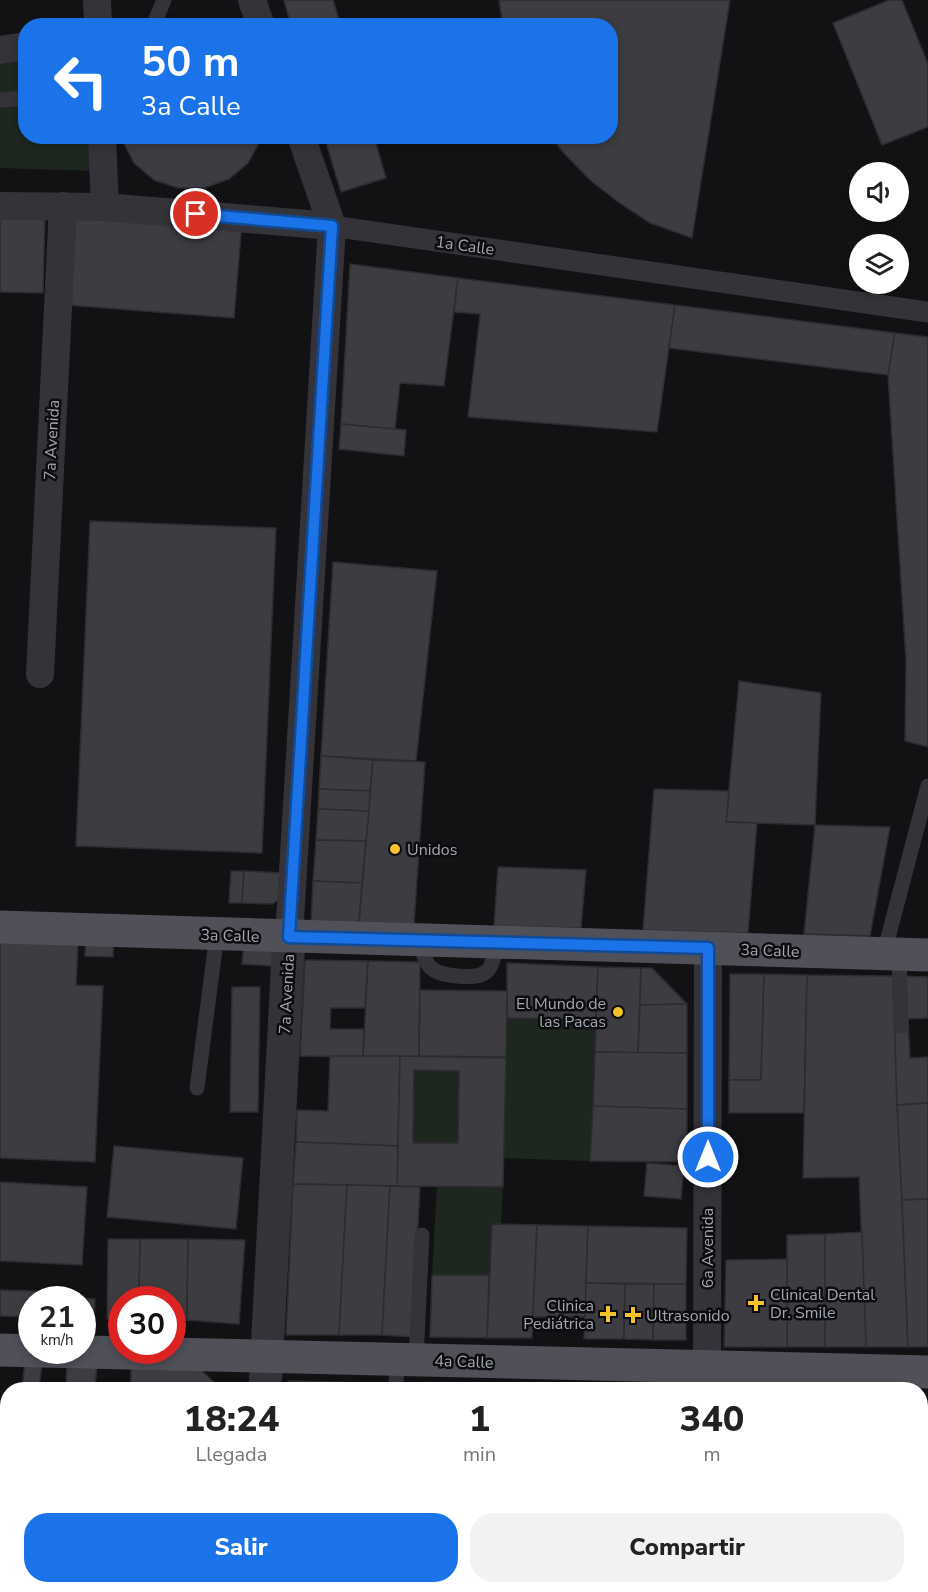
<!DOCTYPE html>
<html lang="es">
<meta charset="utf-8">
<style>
:root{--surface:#fff;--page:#f2f2f2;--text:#222;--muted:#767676;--accent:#1a73e8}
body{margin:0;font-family:"Nunito Sans",sans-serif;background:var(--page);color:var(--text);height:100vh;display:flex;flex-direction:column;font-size:22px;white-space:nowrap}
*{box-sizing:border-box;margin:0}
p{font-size:20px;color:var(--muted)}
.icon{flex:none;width:33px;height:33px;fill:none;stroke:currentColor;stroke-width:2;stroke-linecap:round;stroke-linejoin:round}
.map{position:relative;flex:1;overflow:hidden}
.drawer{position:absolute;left:0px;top:1382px;width:928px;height:212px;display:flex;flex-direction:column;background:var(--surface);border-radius:24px 24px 0 0;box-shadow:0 3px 9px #0003}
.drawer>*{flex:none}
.top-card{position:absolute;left:18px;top:18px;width:600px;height:126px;border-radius:24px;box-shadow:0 3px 9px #0003;background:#1a73e8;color:#fff;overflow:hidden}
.controls{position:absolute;left:849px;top:162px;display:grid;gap:12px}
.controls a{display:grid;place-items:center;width:60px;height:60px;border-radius:50%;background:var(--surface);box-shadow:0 3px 9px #0003;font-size:30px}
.speed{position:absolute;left:18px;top:1286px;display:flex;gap:12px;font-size:30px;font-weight:700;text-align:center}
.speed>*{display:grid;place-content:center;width:78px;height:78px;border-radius:50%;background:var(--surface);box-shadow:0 3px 9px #0003;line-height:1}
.speed small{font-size:15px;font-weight:400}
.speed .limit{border:9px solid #d22;background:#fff;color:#111}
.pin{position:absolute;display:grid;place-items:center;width:51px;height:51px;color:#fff;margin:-26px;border:3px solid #fff;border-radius:50%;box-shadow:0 2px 6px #0007}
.me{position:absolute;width:66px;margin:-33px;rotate:0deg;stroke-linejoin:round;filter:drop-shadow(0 0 4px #0008)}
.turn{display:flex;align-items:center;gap:21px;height:126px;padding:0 24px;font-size:27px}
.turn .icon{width:78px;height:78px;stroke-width:2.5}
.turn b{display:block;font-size:42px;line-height:51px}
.eta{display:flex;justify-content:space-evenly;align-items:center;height:102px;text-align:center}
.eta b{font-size:36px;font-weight:800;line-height:42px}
.button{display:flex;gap:12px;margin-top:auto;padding:12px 24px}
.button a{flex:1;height:69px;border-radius:24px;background:var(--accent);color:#fff;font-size:24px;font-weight:800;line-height:69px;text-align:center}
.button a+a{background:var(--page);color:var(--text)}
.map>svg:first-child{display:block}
.green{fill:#1e2620}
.building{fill:#3c3c41;stroke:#2c2c30;stroke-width:1.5;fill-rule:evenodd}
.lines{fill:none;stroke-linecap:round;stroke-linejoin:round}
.service{stroke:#333339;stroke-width:15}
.pedestrian{stroke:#333339;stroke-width:21}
.minor{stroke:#333339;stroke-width:28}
.tertiary{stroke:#333339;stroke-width:33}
.primary{stroke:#4f5058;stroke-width:33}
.route-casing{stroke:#114b97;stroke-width:15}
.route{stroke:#1a73e8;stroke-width:10}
.poi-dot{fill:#f4c229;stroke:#0d0d0f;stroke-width:2}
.labels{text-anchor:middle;stroke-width:5;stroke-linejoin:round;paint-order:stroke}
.street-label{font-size:16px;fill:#a3a7b4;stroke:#0d0d0f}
.poi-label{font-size:16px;fill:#a3a7b4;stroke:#0d0d0f;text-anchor:start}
</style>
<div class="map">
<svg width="928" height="1592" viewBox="0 0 928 1592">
<rect width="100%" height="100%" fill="#121214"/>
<g class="green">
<polygon points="25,59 26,136 94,137 97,171 0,168 0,60"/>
<polygon points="507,1018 596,1020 590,1161 503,1158"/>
<polygon points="414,1070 459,1071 458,1143 413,1143"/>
<polygon points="437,1186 503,1187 501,1224 492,1225 489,1275 432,1275"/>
<polygon points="928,1413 928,1592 721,1592 721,1586 921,1586 921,1414"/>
<rect x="370" y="1588" width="41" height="4"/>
</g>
<g class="building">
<polygon points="284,0 333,0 341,26 291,26"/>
<polygon points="499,0 730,0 692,238 650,223 618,202 590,180 561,150 551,136 610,136 610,26 503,26"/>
<polygon points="889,0 902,0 928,64 928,127 882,145 833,23"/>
<polygon points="120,136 263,136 248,163 229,179 204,188 178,188 154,180 134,163"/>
<polygon points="324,136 374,136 386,178 341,192"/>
<polygon points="74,209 242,222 234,318 66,305"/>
<polygon points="0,216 45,217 43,293 0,292"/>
<polygon points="350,264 458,278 444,386 400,383 395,429 341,424"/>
<polygon points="458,278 675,305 657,432 468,417 480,314 454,312"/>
<polygon points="675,305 895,333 888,375 669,348"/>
<polygon points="895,333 928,337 928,747 905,741 906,661 888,375"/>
<polygon points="341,424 406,430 404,456 339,449"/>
<polygon points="90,521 276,528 262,853 76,846"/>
<polygon points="333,562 437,571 416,761 321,756"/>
<polygon points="739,681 821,693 815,825 726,822"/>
<polygon points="321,756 373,760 370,791 319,789"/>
<polygon points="373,760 425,762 414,924 359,922"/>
<polygon points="319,789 370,791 369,811 318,809"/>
<polygon points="654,789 729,791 726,822 757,823 748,933 643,930"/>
<polygon points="318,809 369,811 366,841 316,840"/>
<polygon points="815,825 890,827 870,936 804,934"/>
<polygon points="316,840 366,841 362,883 313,881"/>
<polygon points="498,867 586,870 581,928 494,926"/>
<polygon points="231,871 244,871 242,903 229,903"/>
<polygon points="244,871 283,873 282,896 273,904 242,903"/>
<polygon points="313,881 362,883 359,922 311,921"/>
<polygon points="86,934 114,935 113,957 85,956"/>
<polygon points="0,942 78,945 76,985 103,986 95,1162 0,1158"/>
<polygon points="244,943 274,945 273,966 242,964"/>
<polygon points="305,960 368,961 365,1008 331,1008 330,1029 364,1029 363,1057 300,1056"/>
<polygon points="368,961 420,962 419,1057 363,1057"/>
<polygon points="507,963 598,967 596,1020 507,1018"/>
<polygon points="598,967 641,968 638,1053 595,1052"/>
<polygon points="641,968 652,968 687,1004 640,1005"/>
<polygon points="730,974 764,974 761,1080 729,1080"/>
<polygon points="764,974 807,975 804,1113 729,1113 729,1080 761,1080"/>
<polygon points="807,975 893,976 908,1347 866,1347 859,1177 803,1178"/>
<polygon points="893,976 928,977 928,1018 908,1019 910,1058 928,1057 928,1103 897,1105"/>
<polygon points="232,987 260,987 258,1112 230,1112"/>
<polygon points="420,990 507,991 506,1057 419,1056"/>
<polygon points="687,1004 687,1053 638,1053 640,1005"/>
<polygon points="595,1052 687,1053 687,1109 593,1106"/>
<polygon points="330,1056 400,1056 398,1146 296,1142 297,1110 328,1111"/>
<path d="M 400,1056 L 506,1058 L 503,1187 L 397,1186 ZM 414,1070 L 459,1071 L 458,1143 L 413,1143 Z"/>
<polygon points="928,1103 928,1199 902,1200 897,1105"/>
<polygon points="593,1106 687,1109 687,1162 590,1161"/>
<polygon points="296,1142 398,1146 397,1186 293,1184"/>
<polygon points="114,1146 243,1158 236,1229 107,1217"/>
<polygon points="647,1163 684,1166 681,1199 644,1196"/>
<polygon points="0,1182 87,1187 82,1265 0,1261"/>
<polygon points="293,1184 347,1185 339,1335 286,1335"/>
<polygon points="347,1185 390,1186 382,1335 339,1335"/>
<polygon points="390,1186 420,1187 412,1337 382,1335"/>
<polygon points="928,1199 928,1347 908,1347 902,1200"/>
<polygon points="492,1224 537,1225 532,1338 487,1338"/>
<polygon points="537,1225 588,1226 585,1317 533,1317"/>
<polygon points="588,1226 687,1228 686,1284 586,1283"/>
<polygon points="862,1232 866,1347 825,1347 825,1234"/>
<polygon points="825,1234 825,1347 787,1347 787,1235"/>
<polygon points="108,1239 140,1239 139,1299 122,1299 122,1319 107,1319"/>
<polygon points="140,1239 188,1239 187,1320 172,1320 172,1299 139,1299"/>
<polygon points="188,1239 245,1240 239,1324 187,1320"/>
<polygon points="787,1259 787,1347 724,1347 726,1260"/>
<polygon points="432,1275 489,1275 487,1338 430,1337"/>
<polygon points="586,1283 625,1284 624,1339 584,1339"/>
<polygon points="625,1284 654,1284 653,1340 624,1339"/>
<polygon points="654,1284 686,1284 686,1340 653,1340"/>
<polygon points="0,1290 63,1292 62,1299 32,1299 32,1317 0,1316"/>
<polygon points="75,1298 95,1299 94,1322 82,1322 82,1299"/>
<polygon points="67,1361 97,1363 95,1389 66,1389"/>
<polygon points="25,1362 42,1364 39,1389 22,1389"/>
<polygon points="197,1366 221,1389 131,1389 131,1367"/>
<polygon points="289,1381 412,1384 412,1389 288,1389"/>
<polygon points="456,1385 524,1388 524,1389 456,1389"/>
<polygon points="524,1388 582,1389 524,1389"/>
<polygon points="0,1426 8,1426 8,1586 69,1586 69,1592 0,1592"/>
<rect x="90" y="1586" width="112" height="6"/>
<polygon points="280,1586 412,1586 411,1588 280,1589"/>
<polygon points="412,1586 518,1586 519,1592 411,1592"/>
<polygon points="518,1586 533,1586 533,1590 544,1588 544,1586 594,1586 560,1592 519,1592"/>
<polygon points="594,1586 703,1586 704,1592 560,1592"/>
<polygon points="703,1586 715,1586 715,1592 704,1592"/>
</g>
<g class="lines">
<g class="service">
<polyline points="153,26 164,0"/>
<polyline points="0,100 26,98"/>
<path d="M 420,940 C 422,949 424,960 430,967 C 437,974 448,975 457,976 C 487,979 493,972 496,942"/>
<polyline points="884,953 928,786"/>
<polyline points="899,954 901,1026"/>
<polyline points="197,1088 217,934"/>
<polyline points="416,1360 422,1235"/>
<polyline points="395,1389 399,1359"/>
<polyline points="753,1586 753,1592"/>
</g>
<polyline class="pedestrian" points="332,226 928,312"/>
<g class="minor">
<polyline points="97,0 98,26"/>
<polyline points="252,0 261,26"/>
<polyline points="0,50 26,46"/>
<polyline points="102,136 105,207"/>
<polyline points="0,206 105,207 332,226"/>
<polyline points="40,674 63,206"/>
<polyline points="289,937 332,226 301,136"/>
<polyline points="707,1368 708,948"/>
</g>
<g class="tertiary">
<polyline points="265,1389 289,937"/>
<polyline points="258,1592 258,1586"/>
</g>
<g class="primary">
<polyline points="0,927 928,955"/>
<polyline points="0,1350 928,1372"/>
</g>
</g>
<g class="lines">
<defs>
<polyline id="route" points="196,214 332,226 289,937 708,948 708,1157"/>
</defs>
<use href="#route" class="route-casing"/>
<use href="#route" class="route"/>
</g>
<g class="poi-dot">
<circle cx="395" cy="849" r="6"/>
<circle cx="618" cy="1012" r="6"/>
<path d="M753 1294h6v6h6v6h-6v6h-6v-6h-6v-6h6z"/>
<path d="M605 1305h6v6h6v6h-6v6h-6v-6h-6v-6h6z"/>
<path d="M630 1306h6v6h6v6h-6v6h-6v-6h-6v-6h6z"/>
</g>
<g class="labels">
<g class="street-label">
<text transform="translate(465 245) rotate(8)" y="6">1a Calle</text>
<text transform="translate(51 440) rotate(-87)" y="6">7a Avenida</text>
<text transform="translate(230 935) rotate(2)" y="6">3a Calle</text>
<text transform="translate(770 950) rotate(2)" y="6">3a Calle</text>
<text transform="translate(286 994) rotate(-87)" y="6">7a Avenida</text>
<text transform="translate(707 1248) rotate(-90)" y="6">6a Avenida</text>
<text transform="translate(464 1361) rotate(2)" y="6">4a Calle</text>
</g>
<g class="poi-label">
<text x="407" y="855">Unidos</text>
<text x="606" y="1009" text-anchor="end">El Mundo de<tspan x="606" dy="18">las Pacas</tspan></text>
<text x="770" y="1300">Clinical Dental<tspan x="770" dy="18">Dr. Smile</tspan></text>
<text x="594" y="1311" text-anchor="end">Clinica<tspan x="594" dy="18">Pediátrica</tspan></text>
<text x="646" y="1321">Ultrasonido</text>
</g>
</g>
</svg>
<div class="controls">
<a><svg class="icon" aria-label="sound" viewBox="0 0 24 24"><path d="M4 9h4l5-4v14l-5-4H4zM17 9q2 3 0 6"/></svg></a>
<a><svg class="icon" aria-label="layers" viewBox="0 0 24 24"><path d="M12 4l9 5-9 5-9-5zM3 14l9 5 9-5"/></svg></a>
</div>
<div class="speed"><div>21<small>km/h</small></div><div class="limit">30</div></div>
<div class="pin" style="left:196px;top:214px;background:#d93025"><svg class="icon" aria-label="arrive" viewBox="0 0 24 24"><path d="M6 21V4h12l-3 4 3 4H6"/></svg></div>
<svg class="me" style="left:708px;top:1157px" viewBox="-20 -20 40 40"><circle r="17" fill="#1a73e8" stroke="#fff" stroke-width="3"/><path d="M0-11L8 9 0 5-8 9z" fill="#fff"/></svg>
<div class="top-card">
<div class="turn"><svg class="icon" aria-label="left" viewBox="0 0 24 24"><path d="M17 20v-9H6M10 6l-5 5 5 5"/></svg><div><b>50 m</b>3a Calle</div></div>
</div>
<section class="drawer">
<div class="eta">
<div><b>18:24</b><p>Llegada</p></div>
<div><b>1</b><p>min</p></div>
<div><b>340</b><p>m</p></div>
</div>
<div class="button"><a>Salir</a><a>Compartir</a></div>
</section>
</div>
